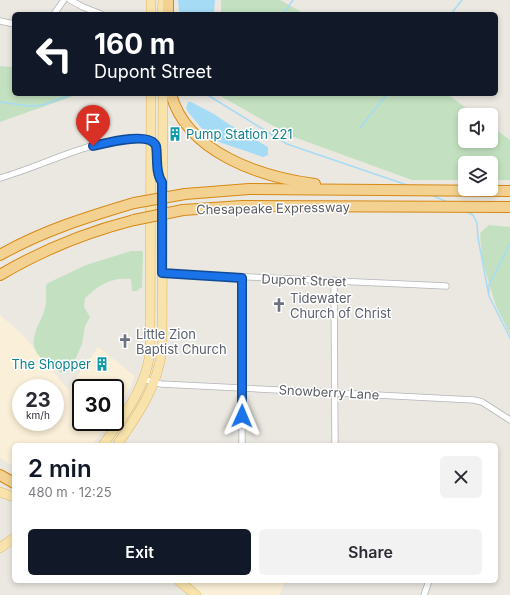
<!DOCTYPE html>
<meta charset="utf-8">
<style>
:root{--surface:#fff;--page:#f2f2f3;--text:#2b2b33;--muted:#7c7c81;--accent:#111827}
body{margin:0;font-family:Inter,sans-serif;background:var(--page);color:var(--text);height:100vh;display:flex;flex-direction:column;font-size:15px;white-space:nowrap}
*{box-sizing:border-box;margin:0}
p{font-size:13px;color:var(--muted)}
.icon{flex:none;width:22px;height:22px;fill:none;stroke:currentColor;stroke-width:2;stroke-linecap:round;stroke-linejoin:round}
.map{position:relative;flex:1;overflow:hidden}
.sheet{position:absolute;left:12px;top:443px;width:486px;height:140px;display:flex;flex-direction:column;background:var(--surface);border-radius:6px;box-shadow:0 2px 6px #0003}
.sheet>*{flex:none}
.hud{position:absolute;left:12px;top:12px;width:486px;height:84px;border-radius:6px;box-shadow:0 2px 6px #0003;background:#111827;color:#fff;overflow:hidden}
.buttons{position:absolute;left:458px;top:108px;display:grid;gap:8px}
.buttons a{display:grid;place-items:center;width:40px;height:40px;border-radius:6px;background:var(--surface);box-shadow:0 2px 6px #0003;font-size:20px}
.speed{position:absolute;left:12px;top:379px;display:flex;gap:8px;font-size:20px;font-weight:700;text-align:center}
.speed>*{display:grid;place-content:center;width:52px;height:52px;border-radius:50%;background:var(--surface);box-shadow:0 2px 6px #0003;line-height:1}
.speed small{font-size:10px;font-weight:400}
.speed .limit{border:2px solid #111;border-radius:6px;background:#fff;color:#111}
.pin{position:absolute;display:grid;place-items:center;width:34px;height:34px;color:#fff;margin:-41px -17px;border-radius:50% 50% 50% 0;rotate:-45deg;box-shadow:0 0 4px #0007}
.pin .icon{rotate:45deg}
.me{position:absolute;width:44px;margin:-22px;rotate:1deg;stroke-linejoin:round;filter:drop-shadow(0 0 3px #0008)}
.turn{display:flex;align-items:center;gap:14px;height:84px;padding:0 16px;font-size:18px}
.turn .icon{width:52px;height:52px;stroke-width:2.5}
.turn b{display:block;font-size:28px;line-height:34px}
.round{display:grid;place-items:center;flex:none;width:42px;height:42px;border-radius:6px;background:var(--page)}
.headline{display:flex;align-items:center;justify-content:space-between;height:68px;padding:0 16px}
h1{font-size:24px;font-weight:600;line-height:30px;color:var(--accent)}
.action{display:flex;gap:8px;margin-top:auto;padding:8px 16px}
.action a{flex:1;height:46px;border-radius:6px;background:var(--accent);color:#fff;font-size:16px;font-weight:600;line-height:46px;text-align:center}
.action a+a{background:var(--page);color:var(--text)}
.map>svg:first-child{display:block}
.commercial{fill:#faefd8;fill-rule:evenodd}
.green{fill:#c3e1c0}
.water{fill:#a6dbf6}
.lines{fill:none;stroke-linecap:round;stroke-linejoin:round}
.stream{stroke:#a6dbf6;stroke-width:1.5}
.minor-casing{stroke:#b2b4b8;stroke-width:7}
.primary-casing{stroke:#e3b363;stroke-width:10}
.motorway-casing{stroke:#d78915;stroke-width:12}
.minor{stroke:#fff;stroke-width:5.5}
.primary{stroke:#f7e3ab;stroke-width:9}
.motorway{stroke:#f2d191;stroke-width:10}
.motorway-bridge-casing{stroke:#d78915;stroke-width:12;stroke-linecap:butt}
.motorway-bridge{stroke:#f2d191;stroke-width:10}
.route-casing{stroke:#114b97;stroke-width:10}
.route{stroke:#1a73e8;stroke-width:7}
.labels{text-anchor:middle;stroke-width:3;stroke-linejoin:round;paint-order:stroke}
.culture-label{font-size:13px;fill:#0d838f;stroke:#fff;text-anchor:start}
.street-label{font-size:13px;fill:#5a5d61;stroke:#fff}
.worship-label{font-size:13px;fill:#5b616d;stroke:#fff;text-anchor:start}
</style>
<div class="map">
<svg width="510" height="595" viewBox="0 0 510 595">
<rect width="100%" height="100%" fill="#ebe8e1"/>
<g class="commercial">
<path d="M 0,315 L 22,334 L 68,389 L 98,347 L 135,376 L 130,388 L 115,413 L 115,388 L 81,388 L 81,422 L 109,422 L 92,445 L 14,445 L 14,469 L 11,465 L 0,458 ZM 21,388 L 55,388 L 55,422 L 21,422 Z"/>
<polygon points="193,581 285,581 280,595 196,595 188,588"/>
</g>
<g class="green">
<polygon points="221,0 280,0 305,14 221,14"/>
<polygon points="0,66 14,67 14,94 79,94 0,122"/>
<polygon points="217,94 447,94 476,115 465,115 465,141 491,141 491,126 510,140 510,180 491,180 491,163 465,163 465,180 412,180 291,136"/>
<polygon points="489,225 510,227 510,335 496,306 485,270 482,258 480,233"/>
<path d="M 131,251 L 142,251 L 143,253 L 142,288 L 140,288 L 137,291 L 132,291 L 131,279 C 110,277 100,285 85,298 L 84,307 L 90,317 L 85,326 L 82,344 L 75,360 L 61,373 C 53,367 42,361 37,353 C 27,338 42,322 45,308 C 47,301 46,293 46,286 L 48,283 L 86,265 Z"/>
</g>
<g class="water">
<polygon points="178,0 215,0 214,12 212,14 182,13 179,11"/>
<polygon points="188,102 191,102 214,114 227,123 268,147 268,155 263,157 216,141 203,132 203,130 188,112 186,108"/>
</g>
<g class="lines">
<g class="stream">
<polyline points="283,14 293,0"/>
<polyline points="451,14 462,0"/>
<polyline points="206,94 287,144 407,185"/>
<polyline points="0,102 29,106 43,105 73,94"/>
<polyline points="360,128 387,94"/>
<polyline points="432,195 447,202"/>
<polyline points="467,212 473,215 477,223 478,238 489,296 510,338"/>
<polyline points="489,293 489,285 510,244"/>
</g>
<defs>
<g id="minor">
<polyline points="70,0 83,7 101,14"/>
<polyline points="54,14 64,0"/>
<polyline points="0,21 14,24"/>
<path d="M 0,178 C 48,165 99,133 151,140"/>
<polyline points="163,273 446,286"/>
<polyline points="242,277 242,445"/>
<polyline points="334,280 335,445"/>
<polyline points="143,379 161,384 474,400 482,402 510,420"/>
<polyline points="424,595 429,581"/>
</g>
<g id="primary">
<polyline points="151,14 151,0"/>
<polyline points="162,14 163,0"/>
<path d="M 103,445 C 124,415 144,391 150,354 L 151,94"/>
<path d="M 117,445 C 138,414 156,390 162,351 L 163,94"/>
<polyline points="0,492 14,497"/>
<polyline points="0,548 14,538"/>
<polyline points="179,581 196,595"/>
</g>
<g id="motorway">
<polyline points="168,0 168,14"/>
<path d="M 171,94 C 187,153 261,177 315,184"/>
<polyline points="185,194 249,189 510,191"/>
<polyline points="183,210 242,206 510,207"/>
<path d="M 0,255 C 42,231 87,217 134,203"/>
<path d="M 0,275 C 42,250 87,232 134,220"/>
<polyline points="0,475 14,483"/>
</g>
</defs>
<use href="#minor" class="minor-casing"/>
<use href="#primary" class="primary-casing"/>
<use href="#motorway" class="motorway-casing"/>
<use href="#minor" class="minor"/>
<use href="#primary" class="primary"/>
<use href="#motorway" class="motorway"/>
<defs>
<g id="motorway-bridge">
<polyline points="134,203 185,194"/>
<polyline points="134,220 183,210"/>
</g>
</defs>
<use href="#motorway-bridge" class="motorway-bridge-casing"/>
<use href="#motorway-bridge" class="motorway-bridge"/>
</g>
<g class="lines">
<defs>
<path id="route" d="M 93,146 C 106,143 150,131 156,146 C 158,157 155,173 162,182 L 162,273 L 242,278 L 242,416"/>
</defs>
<use href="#route" class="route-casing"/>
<use href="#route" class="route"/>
</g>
<defs>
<symbol id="building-bare" viewBox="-9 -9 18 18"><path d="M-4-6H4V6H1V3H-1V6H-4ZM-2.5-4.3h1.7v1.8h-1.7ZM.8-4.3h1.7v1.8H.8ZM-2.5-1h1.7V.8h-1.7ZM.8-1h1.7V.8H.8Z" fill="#0f9aa8" stroke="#fff" stroke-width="2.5" paint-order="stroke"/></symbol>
<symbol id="church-bare" viewBox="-9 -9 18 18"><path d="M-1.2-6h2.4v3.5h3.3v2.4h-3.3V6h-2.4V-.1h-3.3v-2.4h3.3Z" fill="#6b7280" stroke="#fff" stroke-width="2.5" paint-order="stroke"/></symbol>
</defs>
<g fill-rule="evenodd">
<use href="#building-bare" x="165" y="124" width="20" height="20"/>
<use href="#church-bare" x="269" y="295" width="20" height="20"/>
<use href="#church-bare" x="115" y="331" width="20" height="20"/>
<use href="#building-bare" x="92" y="354" width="20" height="20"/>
</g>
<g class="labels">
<g class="culture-label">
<text x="186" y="139">Pump Station 221</text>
<text x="91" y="369" text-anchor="end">The Shopper</text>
</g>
<g class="street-label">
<text transform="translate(273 208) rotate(-1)" y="5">Chesapeake Expressway</text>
<text transform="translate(304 280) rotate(2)" y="5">Dupont Street</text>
<text transform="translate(329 392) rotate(3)" y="5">Snowberry Lane</text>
</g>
<g class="worship-label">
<text x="290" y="303">Tidewater<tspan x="290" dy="15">Church of Christ</tspan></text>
<text x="136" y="339">Little Zion<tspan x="136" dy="15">Baptist Church</tspan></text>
</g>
</g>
</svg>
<div class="buttons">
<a><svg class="icon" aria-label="sound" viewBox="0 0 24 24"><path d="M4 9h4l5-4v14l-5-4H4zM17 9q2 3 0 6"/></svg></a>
<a><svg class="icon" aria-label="layers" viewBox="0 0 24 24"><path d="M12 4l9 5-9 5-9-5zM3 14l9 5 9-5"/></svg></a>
</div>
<div class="speed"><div>23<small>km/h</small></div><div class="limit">30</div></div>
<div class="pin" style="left:93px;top:146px;background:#d93025"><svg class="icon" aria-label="arrive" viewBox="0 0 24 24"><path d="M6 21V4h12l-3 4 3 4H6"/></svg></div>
<svg class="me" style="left:242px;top:416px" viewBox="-20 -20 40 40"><path d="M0-17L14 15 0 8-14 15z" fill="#1a73e8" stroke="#fff" stroke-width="4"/></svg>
<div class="hud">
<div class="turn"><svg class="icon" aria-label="left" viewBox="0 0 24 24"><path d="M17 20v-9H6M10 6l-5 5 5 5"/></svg><div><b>160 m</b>Dupont Street</div></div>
</div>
<section class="sheet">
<div class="headline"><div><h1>2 min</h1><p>480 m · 12:25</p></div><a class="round"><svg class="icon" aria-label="close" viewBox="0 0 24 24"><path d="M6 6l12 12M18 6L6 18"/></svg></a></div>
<div class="action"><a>Exit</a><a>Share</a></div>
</section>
</div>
